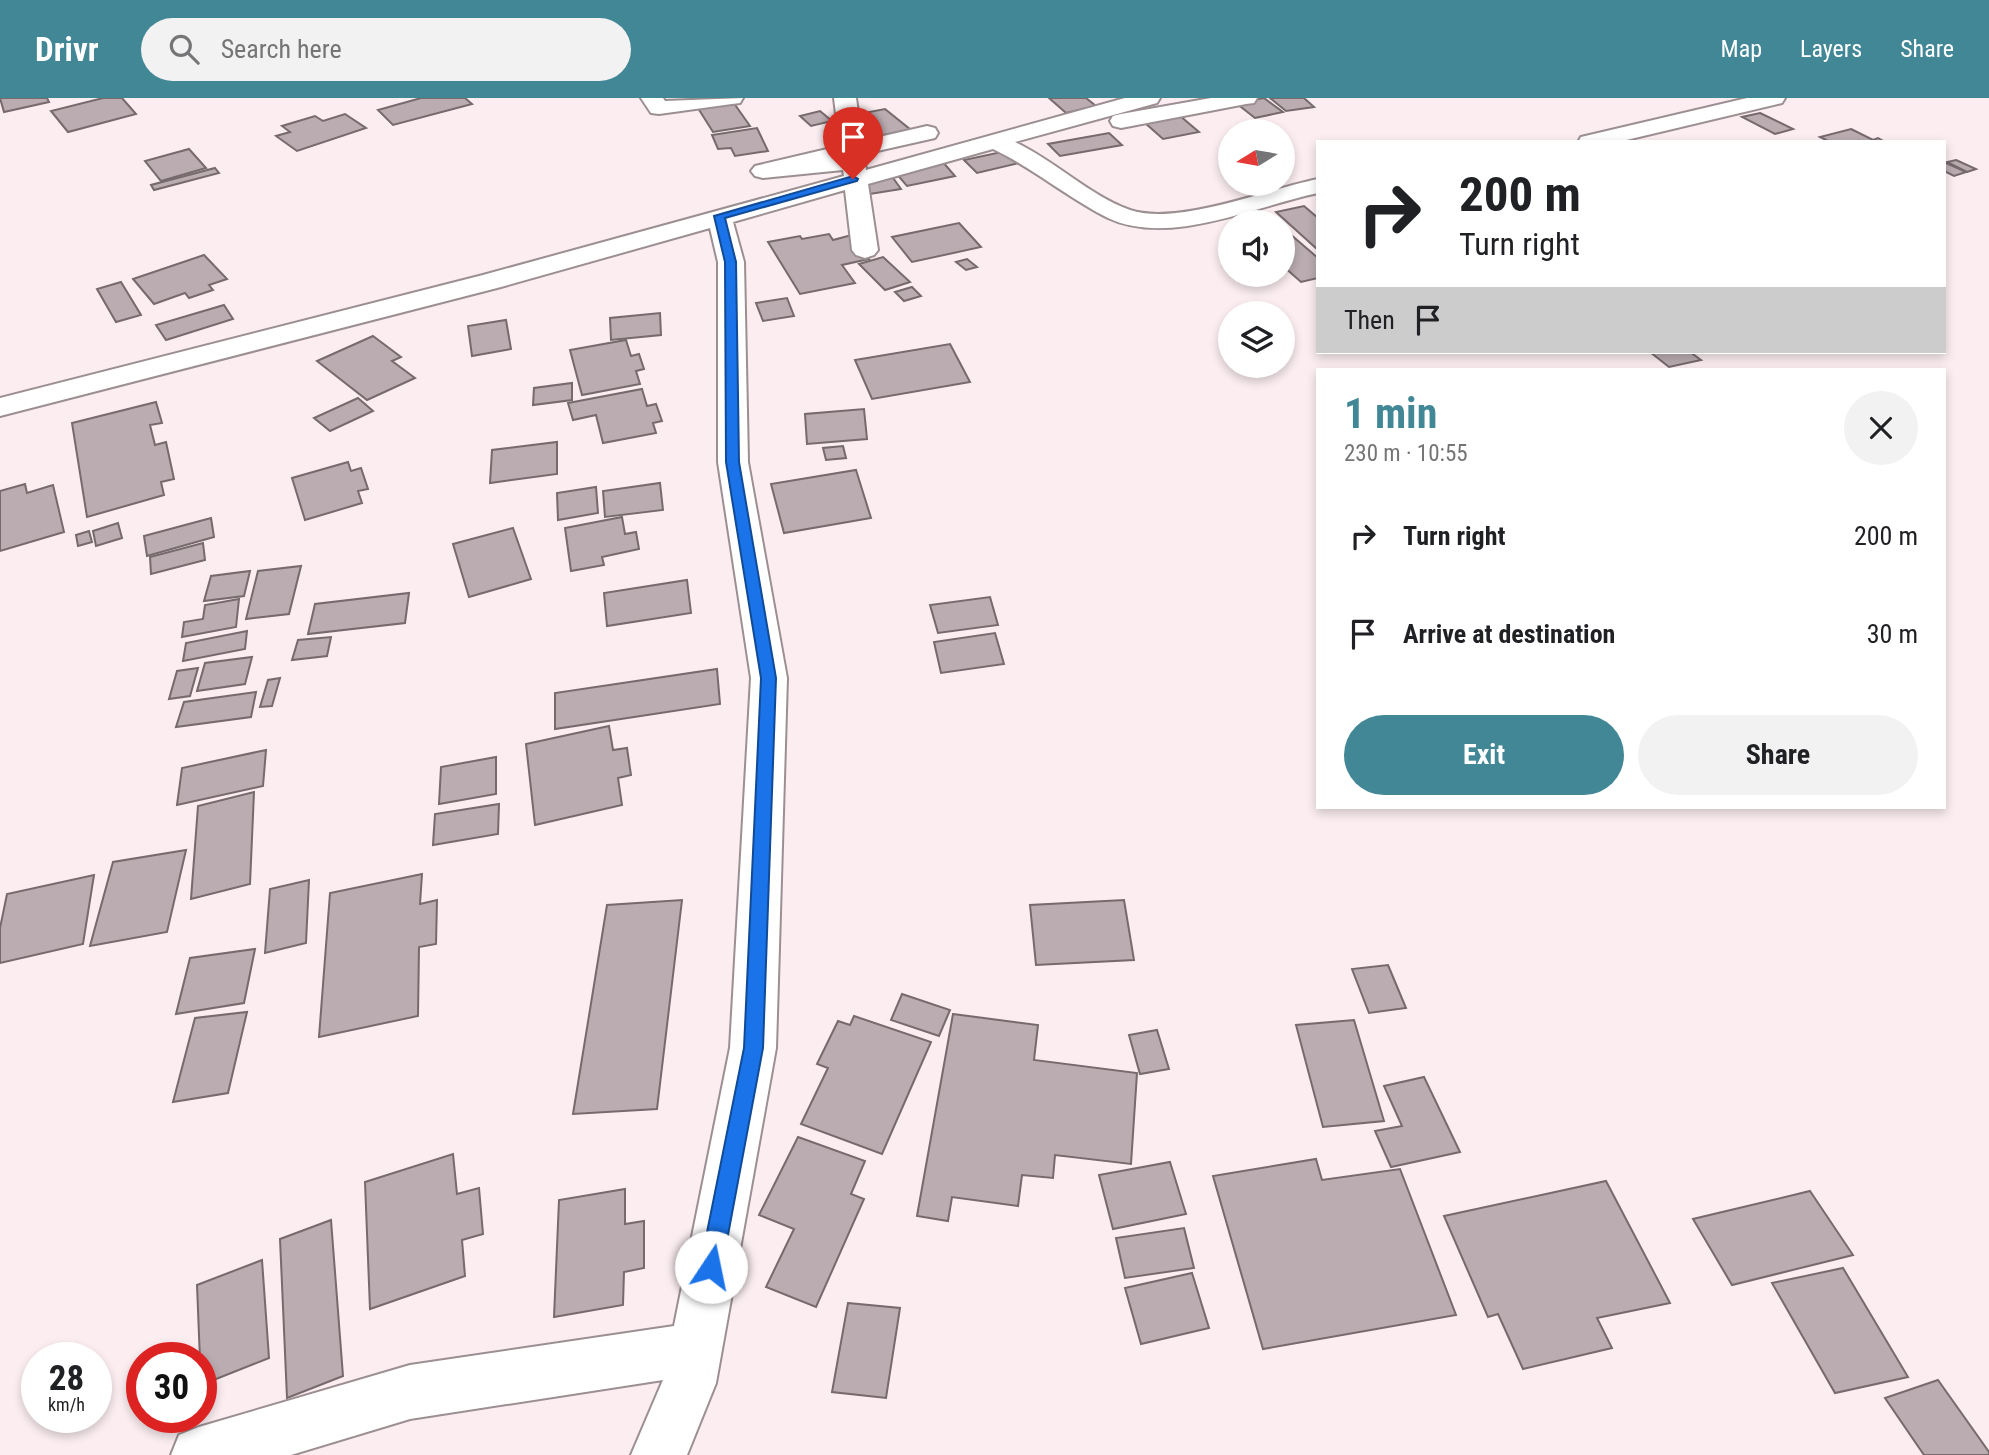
<!DOCTYPE html>
<meta charset="utf-8">
<style>
:root{--surface:#fff;--page:#f2f2f2;--text:#202124;--muted:#757577;--accent:#428795}
body{margin:0;font-family:"Roboto Condensed",sans-serif;background:var(--page);color:var(--text);height:100vh;display:flex;flex-direction:column;font-size:26px;white-space:nowrap}
*{box-sizing:border-box;margin:0}
p{font-size:23px;color:var(--muted)}
.icon{flex:none;width:38px;height:38px;fill:none;stroke:currentColor;stroke-width:2;stroke-linecap:round;stroke-linejoin:round}
.map{position:relative;flex:1;overflow:hidden}
.details{position:absolute;left:1316px;top:270px;width:630px;height:441px;display:flex;flex-direction:column;background:var(--surface);border-radius:0px;box-shadow:0 4px 10px #0003}
.details>*{flex:none}
.banner{position:absolute;left:1316px;top:42px;width:630px;height:214px;border-radius:0px;box-shadow:0 4px 10px #0003;background:#fff;color:var(--text);overflow:hidden}
.needle{width:46px;rotate:259deg}
.buttons{position:absolute;left:1218px;top:21px;display:grid;gap:14px}
.buttons a{display:grid;place-items:center;width:77px;height:77px;border-radius:50%;background:var(--surface);box-shadow:0 4px 10px #0003;font-size:35px}
.speed{position:absolute;left:21px;top:1244px;display:flex;gap:14px;font-size:35px;font-weight:700;text-align:center}
.speed>*{display:grid;place-content:center;width:91px;height:91px;border-radius:50%;background:var(--surface);box-shadow:0 4px 10px #0003;line-height:1}
.speed small{font-size:18px;font-weight:400}
.speed .limit{border:10px solid #d22;background:#fff;color:#111}
.pin{position:absolute;display:grid;place-items:center;width:60px;height:60px;color:#fff;margin:-72px -30px;border-radius:50% 50% 50% 0;rotate:-45deg;box-shadow:0 0 7px #0007}
.pin .icon{rotate:45deg}
.me{position:absolute;width:77px;margin:-38px;rotate:11deg;stroke-linejoin:round;filter:drop-shadow(0 0 5px #0008)}
.turn{display:flex;align-items:center;gap:24px;height:147px;padding:0 28px;font-size:32px}
.turn .icon{width:91px;height:91px;stroke-width:2.5}
.turn b{display:block;font-size:49px;line-height:60px}
.then{display:flex;align-items:center;height:66px;padding:0 28px;background:#0003;gap:14px;font-size:26px}
.round{display:grid;place-items:center;flex:none;width:74px;height:74px;border-radius:37px;background:var(--page)}
.summary{display:flex;align-items:center;justify-content:space-between;height:119px;padding:0 28px}
h1{font-size:42px;font-weight:700;line-height:52px;color:var(--accent)}
.action{display:flex;gap:14px;margin-top:auto;padding:14px 28px}
.action a{flex:1;height:80px;border-radius:42px;background:var(--accent);color:#fff;font-size:28px;font-weight:700;line-height:80px;text-align:center}
.action a+a{background:var(--page);color:var(--text)}
ul{padding:0;list-style:none}
li{display:flex;align-items:center;gap:21px;height:98px;padding:0 28px}
li div{flex:1}
li b{display:block;font-size:26px}
li em{font-style:normal}
header{display:flex;align-items:center;gap:42px;box-sizing:border-box;height:98px;padding:0 35px;background:var(--accent);color:#fff}
header strong{font-size:33px}
nav{display:flex;gap:38px;margin-inline-start:auto;font-size:24px}
.search{width:490px;height:63px;background:var(--page);display:flex;align-items:center;gap:18px;box-sizing:border-box;padding:0 24px;border-radius:38px;color:var(--muted);font-size:26px}
.map>svg:first-child{display:block}
.building{fill:#baacb0;stroke:#766a6d;stroke-width:2}
.lines{fill:none;stroke-linecap:round;stroke-linejoin:round}
.minor-casing{stroke:#9c8f92;stroke-width:4}
.minor{fill:#fff;fill-rule:evenodd}
.route{fill:#1a73e8;stroke:#114b97;stroke-width:2}
</style>
<header>
<strong>Drivr</strong>
<div class="search"><svg class="icon" aria-label="search" viewBox="0 0 24 24"><circle cx="10" cy="10" r="6"/><path d="M15 15l6 6"/></svg>Search here</div>
<nav><a>Map</a><a>Layers</a><a>Share</a></nav>
</header>
<div class="map">
<svg width="1989" height="1357" viewBox="0 0 1989 1357">
<rect width="100%" height="100%" fill="#fbedf0"/>
<g class="building">
<polygon points="0,0 47,0 49,4 4,14"/>
<polygon points="103,0 122,0 136,16 68,34 51,13"/>
<polygon points="421,0 465,0 472,6 393,27 378,12"/>
<polygon points="1049,0 1086,0 1096,8 1066,15"/>
<polygon points="1264,0 1283,14 1255,20 1236,5"/>
<polygon points="1270,0 1304,0 1314,9 1286,13"/>
<polygon points="731,1 750,28 713,34 696,7"/>
<polygon points="885,11 911,32 860,41 837,20"/>
<polygon points="820,13 832,23 811,28 800,18"/>
<polygon points="1760,15 1793,31 1775,36 1742,19"/>
<polygon points="345,16 366,30 297,53 276,38 290,34 282,28 315,18 323,23"/>
<polygon points="1179,17 1199,34 1163,41 1144,24"/>
<polygon points="757,30 768,53 735,58 731,50 718,51 712,37"/>
<polygon points="1851,31 1873,42 1878,40 1885,44 1830,44 1820,39"/>
<polygon points="1109,35 1122,47 1060,58 1048,46"/>
<polygon points="189,51 206,70 161,83 145,63"/>
<polygon points="1006,53 1019,65 977,75 964,62"/>
<polygon points="1956,62 1976,71 1967,74 1947,64"/>
<polygon points="942,63 955,78 907,88 894,73"/>
<polygon points="1944,64 1966,74 1954,78 1944,73"/>
<polygon points="215,70 219,75 154,92 151,87"/>
<polygon points="888,73 901,91 851,99 839,81"/>
<polygon points="1304,108 1318,120 1318,152 1276,114"/>
<polygon points="1266,115 1276,124 1232,122"/>
<polygon points="959,125 981,149 912,164 892,139"/>
<polygon points="1283,130 1318,160 1318,180 1301,184 1283,168"/>
<polygon points="829,136 833,142 852,137 869,161 842,167 855,185 800,196 768,144 800,138 802,141"/>
<polygon points="204,157 227,181 209,187 213,192 189,200 185,195 154,206 133,181"/>
<polygon points="883,159 910,184 885,192 859,166"/>
<polygon points="967,161 977,169 966,172 956,164"/>
<polygon points="121,184 141,217 116,224 97,191"/>
<polygon points="912,189 921,198 904,203 895,194"/>
<polygon points="787,200 794,218 763,223 756,205"/>
<polygon points="224,207 233,221 166,242 156,227"/>
<polygon points="660,215 661,237 611,242 610,220"/>
<polygon points="506,222 511,251 472,258 468,228"/>
<polygon points="373,238 401,259 392,263 415,280 367,302 317,263"/>
<polygon points="626,242 631,258 639,256 644,271 636,273 640,286 582,297 570,252"/>
<polygon points="950,246 970,284 872,301 855,262"/>
<polygon points="1650,254 1690,254 1701,262 1669,269"/>
<polygon points="572,285 572,302 533,307 534,290"/>
<polygon points="642,291 647,308 656,306 662,323 653,325 656,335 603,345 596,317 573,322 568,305"/>
<polygon points="358,300 373,313 330,333 314,320"/>
<polygon points="156,304 162,325 150,327 155,347 166,344 174,381 161,384 164,397 87,419 72,325"/>
<polygon points="864,311 867,341 807,346 805,316"/>
<polygon points="557,344 557,376 490,385 492,352"/>
<polygon points="843,348 846,360 826,362 823,350"/>
<polygon points="348,364 351,373 361,370 368,391 358,393 362,405 305,422 292,380"/>
<polygon points="856,372 871,420 784,435 771,386"/>
<polygon points="660,385 663,412 605,419 603,393"/>
<polygon points="25,386 27,395 53,387 64,434 0,453 0,393"/>
<polygon points="596,389 598,415 558,422 557,395"/>
<polygon points="622,419 625,436 636,434 639,451 602,459 604,467 571,473 565,430"/>
<polygon points="211,420 214,439 147,458 144,438"/>
<polygon points="118,425 122,440 96,448 93,433"/>
<polygon points="513,430 531,481 469,499 453,446"/>
<polygon points="89,433 92,444 78,448 76,437"/>
<polygon points="203,445 205,462 151,476 150,459"/>
<polygon points="301,468 289,516 246,521 258,473"/>
<polygon points="250,473 244,498 204,503 211,478"/>
<polygon points="687,482 691,515 607,528 604,495"/>
<polygon points="409,495 405,525 308,536 315,506"/>
<polygon points="990,499 998,527 938,535 930,507"/>
<polygon points="239,501 236,529 182,539 184,524 203,521 205,507"/>
<polygon points="247,533 245,551 183,563 186,545"/>
<polygon points="995,535 1004,566 941,575 934,544"/>
<polygon points="331,539 327,558 292,562 298,542"/>
<polygon points="252,559 245,586 197,593 205,565"/>
<polygon points="198,570 190,598 169,601 177,573"/>
<polygon points="717,571 720,606 555,631 555,595"/>
<polygon points="280,580 272,608 260,609 268,582"/>
<polygon points="256,594 251,619 176,629 184,604"/>
<polygon points="609,628 613,652 627,650 631,677 618,680 622,707 535,727 526,646"/>
<polygon points="266,652 263,688 177,707 182,670"/>
<polygon points="496,659 496,696 439,706 441,669"/>
<polygon points="254,694 250,786 191,801 198,708"/>
<polygon points="499,706 498,736 433,747 435,716"/>
<polygon points="186,752 167,834 90,848 113,764"/>
<polygon points="422,776 420,806 437,802 436,846 419,849 418,918 319,939 330,795"/>
<polygon points="94,777 83,846 0,865 0,830 7,796"/>
<polygon points="309,782 306,845 265,855 270,791"/>
<polygon points="682,802 657,1011 573,1016 607,807"/>
<polygon points="1124,802 1134,862 1036,867 1030,807"/>
<polygon points="255,851 244,905 176,916 190,860"/>
<polygon points="1388,867 1406,910 1369,915 1352,871"/>
<polygon points="902,896 950,912 939,938 891,922"/>
<polygon points="247,914 228,995 173,1004 195,920"/>
<polygon points="953,916 1038,927 1034,962 1137,975 1131,1066 1055,1057 1053,1080 1022,1077 1018,1108 952,1099 948,1123 917,1118"/>
<polygon points="854,918 931,944 882,1056 801,1026 828,970 817,966 838,923 850,927"/>
<polygon points="1354,922 1384,1023 1323,1029 1296,927"/>
<polygon points="1157,932 1169,971 1140,976 1129,937"/>
<polygon points="1424,979 1460,1054 1391,1069 1375,1033 1402,1028 1384,988"/>
<polygon points="798,1039 865,1063 851,1096 864,1101 816,1209 766,1189 794,1131 759,1117"/>
<polygon points="453,1056 457,1096 479,1090 483,1136 462,1142 465,1178 370,1211 365,1084"/>
<polygon points="1316,1061 1322,1082 1400,1071 1456,1217 1263,1251 1213,1078"/>
<polygon points="1170,1064 1186,1116 1113,1131 1099,1077"/>
<polygon points="1606,1083 1670,1205 1597,1220 1612,1250 1523,1271 1498,1216 1488,1219 1444,1118"/>
<polygon points="625,1091 625,1126 644,1123 644,1170 624,1174 623,1207 554,1219 559,1102"/>
<polygon points="1810,1093 1853,1157 1732,1187 1693,1121"/>
<polygon points="331,1122 343,1278 287,1300 280,1141"/>
<polygon points="1184,1130 1194,1170 1125,1180 1116,1140"/>
<polygon points="262,1162 269,1260 201,1287 197,1187"/>
<polygon points="1843,1170 1908,1279 1835,1295 1772,1185"/>
<polygon points="1192,1175 1209,1230 1141,1246 1125,1190"/>
<polygon points="848,1205 900,1210 886,1300 832,1294"/>
<polygon points="1938,1282 1989,1354 1989,1357 1924,1357 1885,1300"/>
</g>
<g class="lines">
<defs>
<g id="minor">
<polygon points="641,0 663,0 665,3 743,0 740,5 732,6 659,16 651,15"/>
<path d="M 834,0 L 856,0 L 862,43 L 927,28 L 935,30 L 938,35 L 935,40 L 864,56 L 866,72 L 1125,0 L 1160,0 L 1157,5 L 1015,44 C 1055,63 1089,97 1130,112 C 1177,128 1268,91 1318,81 L 1318,95 C 1256,108 1169,149 1108,120 C 1068,100 1033,70 993,51 L 868,86 L 878,152 L 874,157 L 865,160 L 856,157 L 852,152 L 845,92 L 733,124 L 744,164 L 748,364 L 787,580 L 776,950 L 716,1285 L 687,1357 L 631,1357 L 663,1282 L 410,1321 L 291,1357 L 171,1357 L 179,1337 L 199,1329 L 410,1267 L 674,1228 L 730,950 L 751,580 L 718,364 L 718,164 L 710,130 L 501,189 L 0,318 L 0,300 L 483,177 L 844,78 L 843,72 L 763,80 L 755,78 L 751,73 L 755,68 L 840,48 Z"/>
<polygon points="1211,0 1257,0 1254,5 1246,6 1121,30 1113,28 1110,23 1113,18 1121,16"/>
<polygon points="1747,0 1785,0 1782,5 1618,44 1578,44 1581,39"/>
</g>
</defs>
<use href="#minor" class="minor-casing"/>
<use href="#minor" class="minor"/>
</g>
<polygon class="route" points="853,78 858,81 857,83 725,120 736,164 739,364 776,580 763,950 722,1169 718,1177 711,1180 704,1177 700,1169 744,950 761,580 726,364 725,164 714,118"/>
</svg>
<div class="buttons">
<a><svg class="needle" viewBox="-14 -14 28 28"><path d="M0-13l5 13h-10z" fill="#e53935"/><path d="M0 13l5-13h-10z" fill="#757577"/></svg></a>
<a><svg class="icon" aria-label="sound" viewBox="0 0 24 24"><path d="M4 9h4l5-4v14l-5-4H4zM17 9q2 3 0 6"/></svg></a>
<a><svg class="icon" aria-label="layers" viewBox="0 0 24 24"><path d="M12 4l9 5-9 5-9-5zM3 14l9 5 9-5"/></svg></a>
</div>
<div class="speed"><div>28<small>km/h</small></div><div class="limit">30</div></div>
<div class="pin" style="left:853px;top:81px;background:#d93025"><svg class="icon" aria-label="arrive" viewBox="0 0 24 24"><path d="M6 21V4h12l-3 4 3 4H6"/></svg></div>
<svg class="me" style="left:711px;top:1169px" viewBox="-20 -20 40 40"><circle r="19" fill="#fff"/><path d="M0-13L10 11 0 6-10 11z" fill="#1a73e8"/></svg>
<div class="banner">
<div class="turn"><svg class="icon" aria-label="right" viewBox="0 0 24 24"><path d="M7 20v-9h11M14 6l5 5-5 5"/></svg><div><b>200 m</b>Turn right</div></div>
<div class="then">Then<svg class="icon" aria-label="arrive" viewBox="0 0 24 24"><path d="M6 21V4h12l-3 4 3 4H6"/></svg></div>
</div>
<section class="details">
<div class="summary"><div><h1>1 min</h1><p>230 m · 10:55</p></div><a class="round"><svg class="icon" aria-label="close" viewBox="0 0 24 24"><path d="M6 6l12 12M18 6L6 18"/></svg></a></div>
<ul>
<li><svg class="icon" aria-label="right" viewBox="0 0 24 24"><path d="M7 20v-9h11M14 6l5 5-5 5"/></svg><div><b>Turn right</b></div><em>200 m</em></li>
<li><svg class="icon" aria-label="arrive" viewBox="0 0 24 24"><path d="M6 21V4h12l-3 4 3 4H6"/></svg><div><b>Arrive at destination</b></div><em>30 m</em></li>
</ul>
<div class="action"><a>Exit</a><a>Share</a></div>
</section>
</div>
